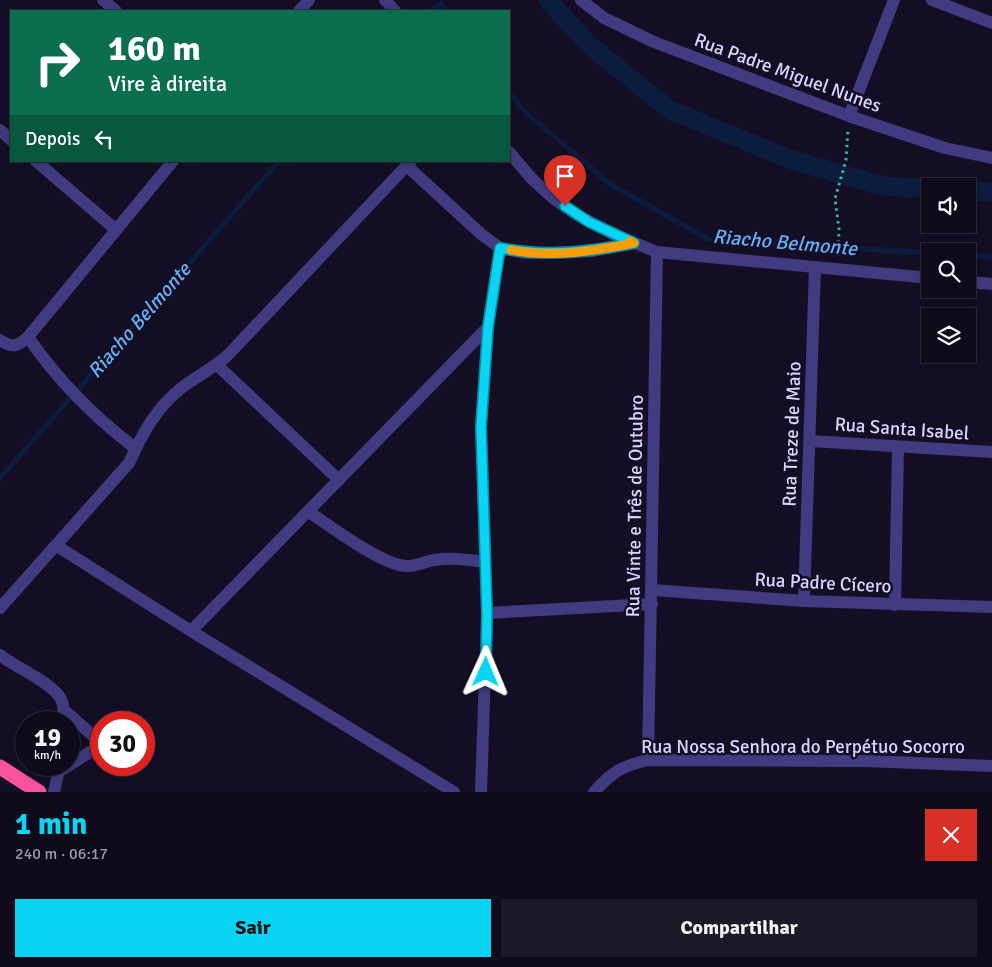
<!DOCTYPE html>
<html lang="pt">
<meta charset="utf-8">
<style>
:root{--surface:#0f0b1b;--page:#1d1928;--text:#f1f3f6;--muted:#9b9ba3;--line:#2f2b3a;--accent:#0ad4f3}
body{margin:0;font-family:Signika,sans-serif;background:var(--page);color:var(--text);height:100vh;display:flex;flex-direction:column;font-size:19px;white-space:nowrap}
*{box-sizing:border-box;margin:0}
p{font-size:16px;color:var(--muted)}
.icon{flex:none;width:28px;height:28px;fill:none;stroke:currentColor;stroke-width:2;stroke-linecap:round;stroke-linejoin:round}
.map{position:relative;height:792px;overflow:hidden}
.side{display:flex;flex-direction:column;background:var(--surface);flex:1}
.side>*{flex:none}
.banner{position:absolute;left:10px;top:10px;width:500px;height:152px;border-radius:0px;box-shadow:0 2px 12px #0003,0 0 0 1px var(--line);background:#0b6e4f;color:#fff;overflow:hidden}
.controls{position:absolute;left:921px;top:178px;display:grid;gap:10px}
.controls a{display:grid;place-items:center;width:55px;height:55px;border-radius:0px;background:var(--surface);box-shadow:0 2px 12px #0003,0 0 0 1px var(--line);font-size:25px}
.speed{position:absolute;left:15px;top:711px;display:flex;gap:10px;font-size:25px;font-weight:700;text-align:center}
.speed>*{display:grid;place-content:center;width:65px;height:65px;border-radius:50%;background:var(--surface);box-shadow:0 2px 12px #0003,0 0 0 1px var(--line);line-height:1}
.speed small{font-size:12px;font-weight:400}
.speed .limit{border:8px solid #d22;background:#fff;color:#111}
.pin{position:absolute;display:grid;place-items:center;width:42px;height:42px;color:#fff;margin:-51px -21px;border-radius:50% 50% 50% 0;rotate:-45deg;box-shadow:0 0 5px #0007}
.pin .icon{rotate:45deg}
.me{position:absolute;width:55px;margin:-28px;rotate:1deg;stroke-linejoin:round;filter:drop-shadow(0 0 4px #0008)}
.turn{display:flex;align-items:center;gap:18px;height:105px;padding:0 15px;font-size:22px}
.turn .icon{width:65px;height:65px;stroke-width:2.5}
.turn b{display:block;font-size:35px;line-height:42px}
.then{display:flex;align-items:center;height:48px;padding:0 15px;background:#0003;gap:10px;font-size:19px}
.round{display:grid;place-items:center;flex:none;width:52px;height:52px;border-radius:0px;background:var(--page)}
.summary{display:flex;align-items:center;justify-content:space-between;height:85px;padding:0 15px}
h1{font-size:30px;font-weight:800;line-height:38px;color:var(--accent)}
.primary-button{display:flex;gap:10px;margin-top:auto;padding:10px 15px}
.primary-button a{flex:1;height:58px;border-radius:0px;background:var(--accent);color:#111;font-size:20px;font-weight:800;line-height:58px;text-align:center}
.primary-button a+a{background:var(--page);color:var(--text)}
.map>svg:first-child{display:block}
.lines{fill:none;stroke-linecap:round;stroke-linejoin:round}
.stream{stroke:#0c1d40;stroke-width:5.5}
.canal{stroke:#0c1d40;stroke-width:19}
.path{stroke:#34b1ae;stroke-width:3;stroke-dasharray:2.5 4;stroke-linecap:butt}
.street{stroke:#413c81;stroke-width:12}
.highway{stroke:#f8549d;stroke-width:15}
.route-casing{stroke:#068a9e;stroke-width:12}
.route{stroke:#0ad4f3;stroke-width:9}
.slow{stroke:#f59e0b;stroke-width:9}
.labels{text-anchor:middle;stroke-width:5;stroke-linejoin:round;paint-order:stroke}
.street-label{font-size:19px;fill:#dad4fd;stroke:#140f24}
.water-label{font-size:20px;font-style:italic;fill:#66b0f9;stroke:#140f24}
</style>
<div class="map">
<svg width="992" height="792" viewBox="0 0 992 792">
<rect width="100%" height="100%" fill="#140f24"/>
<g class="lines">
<g class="stream">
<polyline points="431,11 441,3 447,11"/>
<polyline points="509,92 523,110 610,184 708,239 930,253"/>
<polyline points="968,255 992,257"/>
<polyline points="0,478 279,161"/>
</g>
<g class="canal">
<polyline points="548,0 588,44 670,110 792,160 883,186 930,189"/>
<polyline points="968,191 992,192"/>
</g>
<polyline class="path" points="838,256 839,229 835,199 846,160 848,129"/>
<g class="street">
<polyline points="103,0 116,11"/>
<polyline points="385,0 395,11"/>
<polyline points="581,0 604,18 654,42 849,116 945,148 992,158"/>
<polyline points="932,0 992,23"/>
<polyline points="299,11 309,0"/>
<polyline points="849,116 894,0"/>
<polyline points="0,130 11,140"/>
<polyline points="509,152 532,179 553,198 577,215 613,234 657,252 930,278"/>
<polyline points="36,161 115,229"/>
<polyline points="407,166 481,234 500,248 526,253 555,253 592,251 634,243"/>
<polyline points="968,282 992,284"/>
<path d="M 28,337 C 59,382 93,416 135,448"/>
<path d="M 0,340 C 13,348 17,347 28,337 L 173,161"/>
<polyline points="217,365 339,480"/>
<polyline points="810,441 992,452"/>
<path d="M 309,512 C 330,526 382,565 406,566 C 416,567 425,561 435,560 C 452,557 468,560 485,562"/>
<polyline points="57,546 191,631 454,792"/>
<polyline points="652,590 804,601 992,607"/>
<polyline points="804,601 815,267"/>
<polyline points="895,605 898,447"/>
<path d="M 0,608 L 129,463 C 142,434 157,406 184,386 C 199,375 215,367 228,355 L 411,161"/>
<polyline points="487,613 652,604"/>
<polyline points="191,631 488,327"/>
<path d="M 0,655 C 15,667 53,683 61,699 C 64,706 64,715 63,722"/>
<polyline points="64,710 101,743"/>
<polyline points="648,760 657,252"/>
<polyline points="60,771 101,745"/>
<polyline points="54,792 60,765"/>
<polyline points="481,792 487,613 481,427 488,327 500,248"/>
<path d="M 594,792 C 612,772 622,766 648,760 L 866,761 L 992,766"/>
</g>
<polyline class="highway" points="0,767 39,792"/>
</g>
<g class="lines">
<defs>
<path id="route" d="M 486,672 L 487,613 L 481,427 L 488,327 L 500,248 C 546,257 589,252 634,243 L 589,222 L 565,206"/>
</defs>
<use href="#route" class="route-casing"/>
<use href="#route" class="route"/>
<path class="slow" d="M 511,250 C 552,258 594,251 634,243 L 630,241"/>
</g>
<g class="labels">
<g class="street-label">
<text transform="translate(788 72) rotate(20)" y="7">Rua Padre Miguel Nunes</text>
<text transform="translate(902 428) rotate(4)" y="7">Rua Santa Isabel</text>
<text transform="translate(791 434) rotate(-88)" y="7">Rua Treze de Maio</text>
<text transform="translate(634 506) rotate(-89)" y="7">Rua Vinte e Três de Outubro</text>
<text transform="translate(823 582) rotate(3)" y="7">Rua Padre Cícero</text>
<text x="803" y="753">Rua Nossa Senhora do Perpétuo Socorro</text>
</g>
<g class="water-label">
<text transform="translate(785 242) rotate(5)" y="7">Riacho Belmonte</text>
<text transform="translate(139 320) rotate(-49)" y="7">Riacho Belmonte</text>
</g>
</g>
</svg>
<div class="controls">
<a><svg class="icon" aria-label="sound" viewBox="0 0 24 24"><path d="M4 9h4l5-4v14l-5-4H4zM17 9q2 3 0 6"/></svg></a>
<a><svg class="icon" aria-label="search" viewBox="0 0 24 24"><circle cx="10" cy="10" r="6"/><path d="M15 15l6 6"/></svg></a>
<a><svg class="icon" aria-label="layers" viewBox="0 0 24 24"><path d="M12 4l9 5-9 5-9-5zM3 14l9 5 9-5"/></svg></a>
</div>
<div class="speed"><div>19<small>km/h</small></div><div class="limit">30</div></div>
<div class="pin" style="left:565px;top:206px;background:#d93025"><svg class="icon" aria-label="arrive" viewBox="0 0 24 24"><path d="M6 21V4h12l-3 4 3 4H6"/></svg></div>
<svg class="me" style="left:486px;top:672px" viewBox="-20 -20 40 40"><path d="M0-17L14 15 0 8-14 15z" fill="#0ad4f3" stroke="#fff" stroke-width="4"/></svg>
<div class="banner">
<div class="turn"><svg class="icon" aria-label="right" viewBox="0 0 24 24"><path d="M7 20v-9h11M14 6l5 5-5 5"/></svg><div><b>160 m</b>Vire à direita</div></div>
<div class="then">Depois<svg class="icon" aria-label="left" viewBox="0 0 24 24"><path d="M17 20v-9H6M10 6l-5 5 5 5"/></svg></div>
</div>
</div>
<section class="side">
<div class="summary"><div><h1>1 min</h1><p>240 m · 06:17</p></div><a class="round" style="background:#d93025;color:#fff"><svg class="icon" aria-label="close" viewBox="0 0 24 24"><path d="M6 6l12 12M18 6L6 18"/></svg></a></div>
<div class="primary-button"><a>Sair</a><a>Compartilhar</a></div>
</section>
